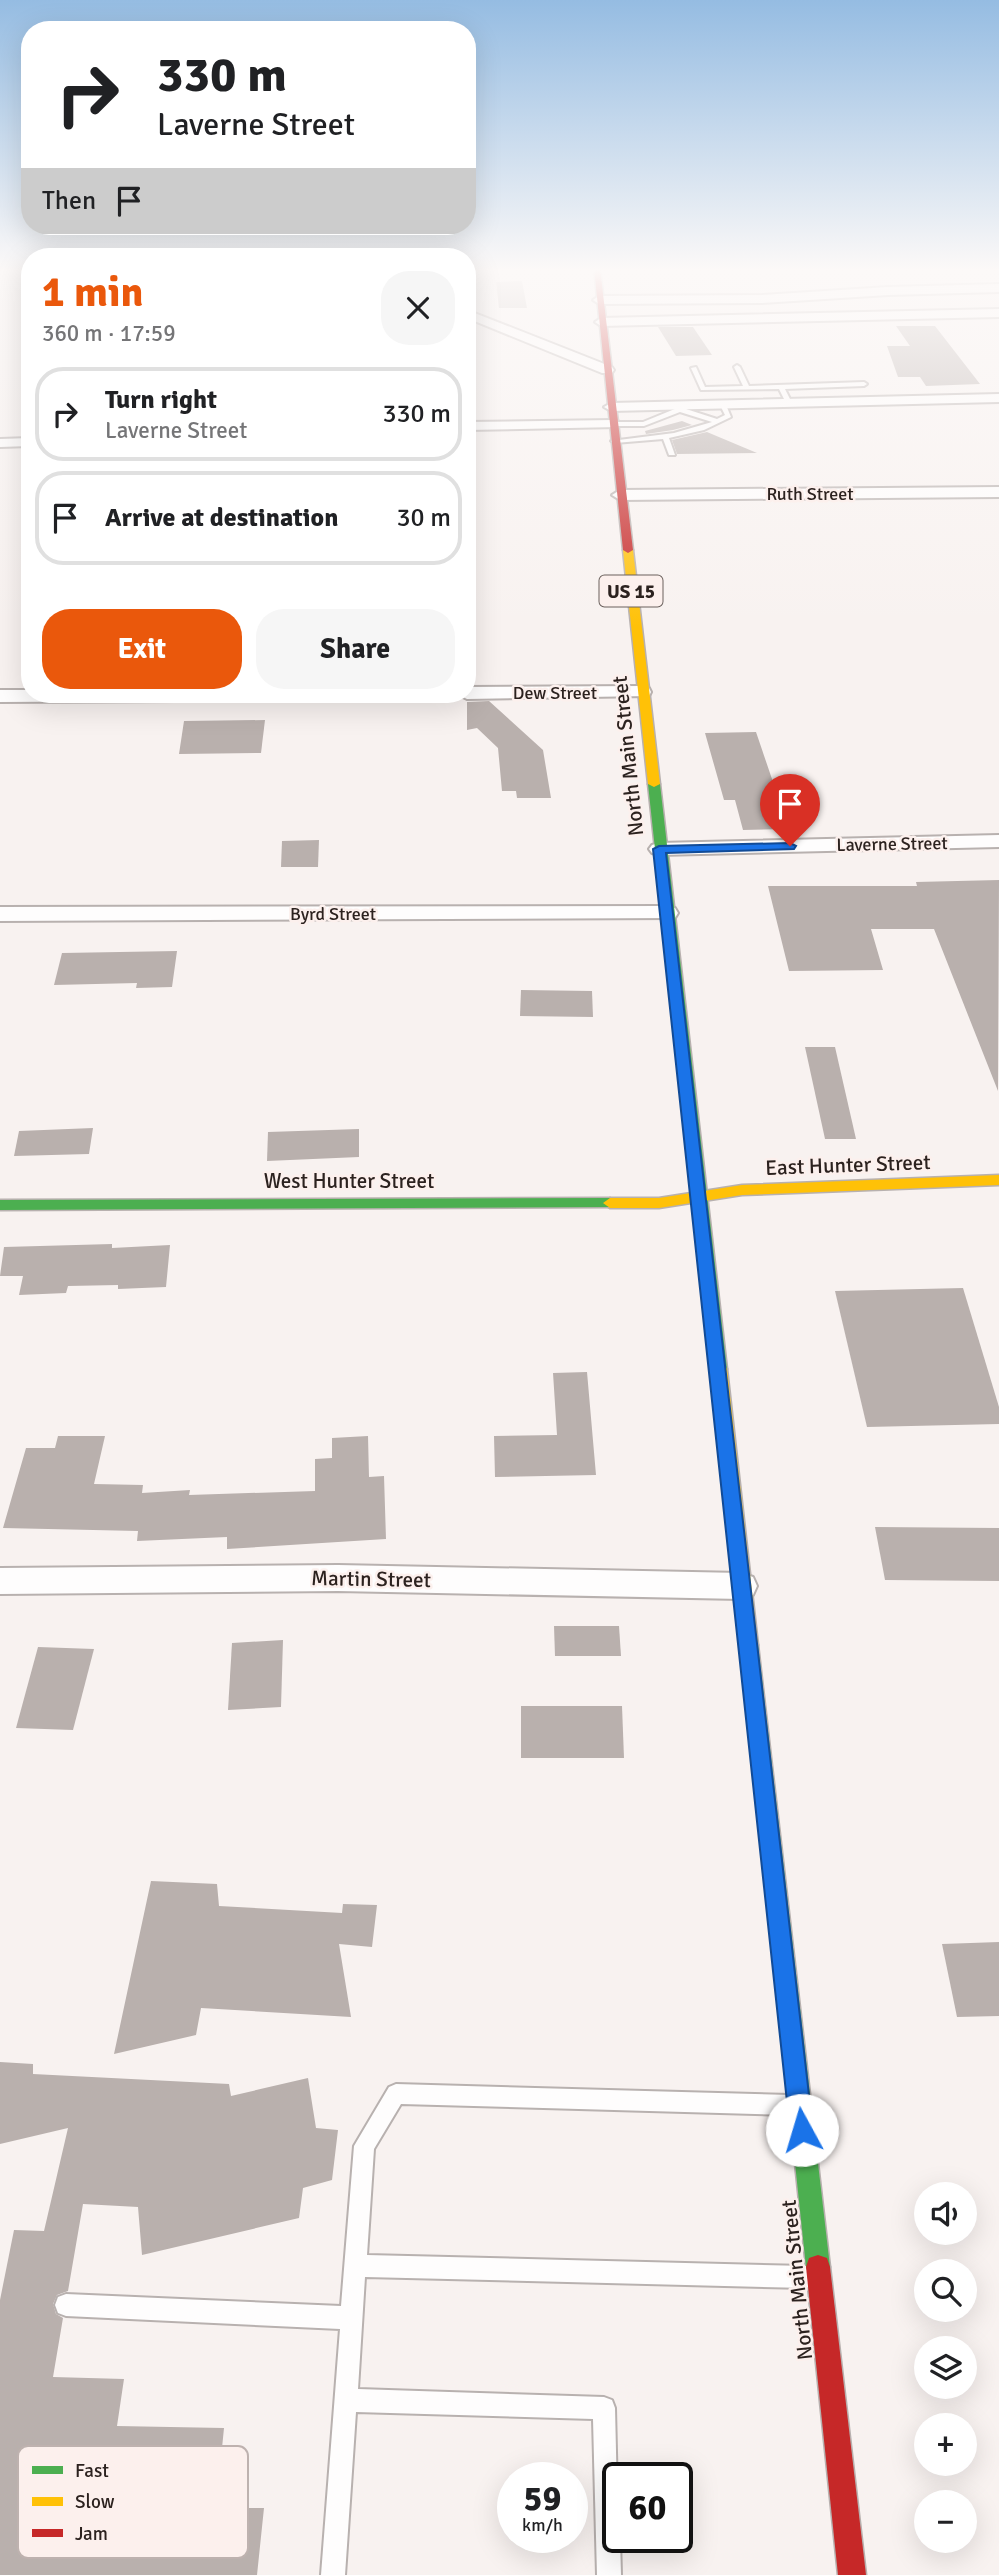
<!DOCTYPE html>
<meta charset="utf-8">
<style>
:root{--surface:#fff;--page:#f6f6f6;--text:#202124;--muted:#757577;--line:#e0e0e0;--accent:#ea580c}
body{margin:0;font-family:Signika,sans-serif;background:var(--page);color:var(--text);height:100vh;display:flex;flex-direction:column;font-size:26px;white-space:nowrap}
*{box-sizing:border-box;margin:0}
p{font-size:23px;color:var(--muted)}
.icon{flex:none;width:38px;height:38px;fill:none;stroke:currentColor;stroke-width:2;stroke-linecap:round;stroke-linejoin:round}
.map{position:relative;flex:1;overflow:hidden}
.details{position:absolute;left:21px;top:248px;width:455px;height:455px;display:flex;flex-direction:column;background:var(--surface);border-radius:28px;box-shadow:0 7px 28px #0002}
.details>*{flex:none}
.hud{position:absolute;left:21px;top:21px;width:455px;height:214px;border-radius:28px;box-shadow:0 7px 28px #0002;background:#fff;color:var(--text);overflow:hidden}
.controls{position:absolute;left:914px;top:2182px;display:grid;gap:14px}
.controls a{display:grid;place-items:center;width:63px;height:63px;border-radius:50%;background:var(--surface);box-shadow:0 7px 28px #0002;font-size:35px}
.speed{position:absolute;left:497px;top:2462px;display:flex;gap:14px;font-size:35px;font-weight:700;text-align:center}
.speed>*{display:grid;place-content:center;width:91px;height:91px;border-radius:50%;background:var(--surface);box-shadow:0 7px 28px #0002;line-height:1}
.speed small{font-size:18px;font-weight:400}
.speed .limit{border:4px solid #111;border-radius:10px;background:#fff;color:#111}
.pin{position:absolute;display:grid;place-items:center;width:60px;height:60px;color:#fff;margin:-72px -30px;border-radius:50% 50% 50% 0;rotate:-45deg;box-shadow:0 0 7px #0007}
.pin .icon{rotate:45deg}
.me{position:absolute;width:77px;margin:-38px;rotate:354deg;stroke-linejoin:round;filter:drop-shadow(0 0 5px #0008)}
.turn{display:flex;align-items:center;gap:24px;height:147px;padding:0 21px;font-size:32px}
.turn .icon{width:91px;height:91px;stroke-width:2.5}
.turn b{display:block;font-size:49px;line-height:60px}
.then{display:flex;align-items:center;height:66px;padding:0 21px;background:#0003;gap:14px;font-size:26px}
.round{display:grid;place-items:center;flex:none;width:74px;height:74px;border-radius:28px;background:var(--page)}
.summary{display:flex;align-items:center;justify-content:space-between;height:119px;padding:0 21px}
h1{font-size:42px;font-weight:700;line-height:52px;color:var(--accent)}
.primary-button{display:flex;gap:14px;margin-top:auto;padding:14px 21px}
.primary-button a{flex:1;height:80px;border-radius:28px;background:var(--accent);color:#fff;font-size:28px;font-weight:700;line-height:80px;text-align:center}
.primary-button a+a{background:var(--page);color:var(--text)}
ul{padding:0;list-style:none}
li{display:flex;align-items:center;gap:21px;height:94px;margin:0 14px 10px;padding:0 7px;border:4px solid var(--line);border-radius:28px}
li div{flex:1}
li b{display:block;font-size:26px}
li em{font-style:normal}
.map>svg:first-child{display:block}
.building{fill:#b9b0ad}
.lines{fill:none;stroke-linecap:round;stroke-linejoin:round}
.lane-casing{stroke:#b8b1af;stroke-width:4}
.street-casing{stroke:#b8b1af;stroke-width:4}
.fast-casing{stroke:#b8b1af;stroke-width:3}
.slow-casing{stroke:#b8b1af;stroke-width:3}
.jam-casing{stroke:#b8b1af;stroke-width:3}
.lane{fill:#fefdfd;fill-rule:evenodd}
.street{fill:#fefdfd;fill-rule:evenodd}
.fast{fill:#4caf50;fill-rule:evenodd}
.slow{fill:#ffc107;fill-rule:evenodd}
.jam{fill:#c62828;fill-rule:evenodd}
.route{fill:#1a73e8;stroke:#114b97;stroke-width:2}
.labels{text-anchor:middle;stroke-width:5;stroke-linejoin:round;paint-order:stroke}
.far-street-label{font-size:18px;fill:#2c221f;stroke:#fcf0ed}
.shield{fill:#fcf0ed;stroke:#6a605d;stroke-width:2}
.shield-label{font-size:19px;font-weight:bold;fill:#2c221f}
.street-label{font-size:21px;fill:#2c221f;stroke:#fcf0ed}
.key{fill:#fcf0ed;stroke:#beb2af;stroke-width:2}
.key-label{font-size:19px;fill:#2c221f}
</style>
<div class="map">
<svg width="999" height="2575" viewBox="0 0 999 2575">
<rect width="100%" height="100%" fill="#f8f2f0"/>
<g class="building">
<polygon points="522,281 527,308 499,308 496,282"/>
<polygon points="896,326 935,326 980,384 926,386 920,377 898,377 887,346 910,346"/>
<polygon points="658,327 693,327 712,355 676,356"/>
<polygon points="682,421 692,425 673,430 646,434 645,431"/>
<polygon points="707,432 757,453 677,454 672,440"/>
<polygon points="489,701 543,750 551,798 517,798 516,791 502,791 498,748 477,728 467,730 467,702"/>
<polygon points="265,720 261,753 179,754 184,721"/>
<polygon points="756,732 789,829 743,830 735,800 724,800 705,733"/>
<polygon points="319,840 318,867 281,867 282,841"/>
<polygon points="999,880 998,1091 934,929 871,929 883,970 789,971 768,886 917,886 916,882"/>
<polygon points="177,951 172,987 136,988 137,983 54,985 62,953"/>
<polygon points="521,990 592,991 593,1017 520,1016"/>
<polygon points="805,1047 835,1047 856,1139 825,1139"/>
<polygon points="93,1128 89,1154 14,1156 19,1131"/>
<polygon points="359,1129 359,1157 267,1161 268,1132"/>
<polygon points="112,1244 112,1248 170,1245 166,1287 118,1289 118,1285 68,1286 66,1293 19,1295 23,1276 0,1276 4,1247"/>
<polygon points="963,1288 999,1407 999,1424 867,1427 835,1291"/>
<polygon points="587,1372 596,1475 495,1477 494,1436 557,1435 553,1373"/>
<polygon points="58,1436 105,1436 94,1484 143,1485 142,1493 190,1490 189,1495 315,1491 315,1459 332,1458 332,1438 368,1436 369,1477 384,1476 386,1539 227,1549 227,1537 137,1541 138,1531 3,1528 26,1448 55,1448"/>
<polygon points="875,1527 999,1528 999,1581 885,1580"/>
<polygon points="554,1626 619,1626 621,1656 555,1656"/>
<polygon points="283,1640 281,1707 228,1710 232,1643"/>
<polygon points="38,1647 94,1649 73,1730 16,1728"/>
<polygon points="521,1706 622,1706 624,1758 521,1758"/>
<polygon points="151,1881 217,1884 219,1906 342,1913 343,1904 377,1905 372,1947 339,1944 351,2017 201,2008 196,2035 114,2054"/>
<polygon points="999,1942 999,2016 957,2017 942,1944"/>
<polygon points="0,2062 33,2064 33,2074 229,2084 231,2096 308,2078 316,2128 338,2130 332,2180 303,2188 299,2218 142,2255 138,2207 83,2204 68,2291 57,2295 53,2304 56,2314 63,2318 53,2377 124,2379 117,2426 224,2428 216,2508 264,2508 257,2575 0,2575 0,2300 14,2230 44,2231 68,2128 0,2144"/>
</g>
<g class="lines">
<defs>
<g id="lane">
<polygon points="737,365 740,367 749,386 864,382 867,384 864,386 785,389 792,403 789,405 786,403 779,389 701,390 691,368 696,367 705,387 743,386 734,367"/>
<polygon points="723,403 726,405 731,417 704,430 669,438 675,455 669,455 663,439 615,443 611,441 674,433 712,422 680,412 644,426 613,426 610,422 643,422 687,404 690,406 686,409 717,419 725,415 720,405"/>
<polygon points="396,2084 790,2095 797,2098 800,2105 797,2112 790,2115 401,2104 374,2149 367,2255 806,2266 814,2269 817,2277 814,2285 806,2288 365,2277 358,2389 604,2397 612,2400 615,2408 618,2538 620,2538 621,2575 597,2575 593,2419 356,2412 345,2575 321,2575 340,2329 66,2316 58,2313 55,2305 58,2297 66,2294 341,2306 354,2146 389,2087"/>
</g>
<g id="street">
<polygon points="999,284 999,292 888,295 762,303 599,304 593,300 599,296 762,295 888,287"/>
<polygon points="999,309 999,317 601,326 595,322 601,318"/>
<polygon points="467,310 612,367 614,370 612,373 602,373 467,318"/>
<polygon points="999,394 999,402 611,411 604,407 611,403"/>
<polygon points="613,420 618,421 618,427 467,430 467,422"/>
<polygon points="30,438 30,446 0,447 0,439"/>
<polygon points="999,487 999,497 620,500 612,495 620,490"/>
<polygon points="642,686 649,688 651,692 649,696 467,699 459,695 467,695 467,687"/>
<polygon points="0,690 30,690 30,695 184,695 175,701 0,702"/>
<polygon points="999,835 999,847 659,855 652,853 649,849 652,845 659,843"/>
<polygon points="667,906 675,908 678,913 675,918 0,921 0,907"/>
<polygon points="338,1565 741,1573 753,1577 757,1586 753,1595 741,1599 338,1591 0,1594 0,1568"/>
</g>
<g id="fast">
<polygon points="654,781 660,784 727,1369 725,1373 713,1373 711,1369 648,784"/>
<polygon points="610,1198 617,1203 615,1207 0,1210 0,1200"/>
<polygon points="749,1637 756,1639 758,1645 830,2267 827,2276 818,2279 809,2276 806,2267 740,1645 742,1639"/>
</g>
<g id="slow">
<polygon points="628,547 633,550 660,784 654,787 648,784 623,550"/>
<polygon points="999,1175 999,1185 742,1195 659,1208 610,1208 603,1203 610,1198 659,1198 742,1185"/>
<polygon points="719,1363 725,1365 727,1369 758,1645 756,1651 749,1653 742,1651 740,1645 711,1369 713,1365"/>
</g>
<g id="jam">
<polygon points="594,268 600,268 633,550 628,553 623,550"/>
<polygon points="818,2255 827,2258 830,2267 866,2575 838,2575 806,2267 809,2258"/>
</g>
</defs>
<use href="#lane" class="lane-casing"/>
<use href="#street" class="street-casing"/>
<use href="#fast" class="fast-casing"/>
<use href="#slow" class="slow-casing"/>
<use href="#jam" class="jam-casing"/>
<use href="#lane" class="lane"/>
<use href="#street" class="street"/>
<use href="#fast" class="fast"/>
<use href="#slow" class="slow"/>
<use href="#jam" class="jam"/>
</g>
<linearGradient id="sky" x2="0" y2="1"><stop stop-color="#95bce2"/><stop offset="0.43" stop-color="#fcf9f8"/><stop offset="1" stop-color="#fcf9f8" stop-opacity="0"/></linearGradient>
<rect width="999" height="628" fill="url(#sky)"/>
<polygon class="route" points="790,843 796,846 794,849 666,853 813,2130 810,2138 802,2142 793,2138 790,2130 653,849 659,846"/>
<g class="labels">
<g class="far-street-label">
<text x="810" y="500">Ruth Street</text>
<text x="555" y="699">Dew Street</text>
<text transform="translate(892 844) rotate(-1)" y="6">Laverne Street</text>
<text x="333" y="920">Byrd Street</text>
</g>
<rect class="shield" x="599.5" y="575.5" width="63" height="31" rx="5"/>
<g class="shield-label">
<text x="631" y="598">US 15</text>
</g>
<g class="street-label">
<text transform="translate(628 756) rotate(-96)" y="7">North Main Street</text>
<text transform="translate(848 1165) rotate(-2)" y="7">East Hunter Street</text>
<text x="349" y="1188">West Hunter Street</text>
<text transform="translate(371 1579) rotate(1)" y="7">Martin Street</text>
<text transform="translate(797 2280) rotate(-96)" y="7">North Main Street</text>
</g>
</g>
<rect x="18" y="2446" width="230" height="112" rx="10" class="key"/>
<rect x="32" y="2466" width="31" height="8" fill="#4caf50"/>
<rect x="32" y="2497" width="31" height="9" fill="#ffc107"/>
<rect x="32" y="2529" width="31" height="8" fill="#c62828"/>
<g class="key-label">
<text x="75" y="2477">Fast</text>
<text x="75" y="2508">Slow</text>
<text x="75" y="2540">Jam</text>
</g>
</svg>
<div class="controls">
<a><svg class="icon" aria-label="sound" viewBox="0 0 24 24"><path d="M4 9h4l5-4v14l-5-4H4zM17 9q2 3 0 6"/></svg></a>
<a><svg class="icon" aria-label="search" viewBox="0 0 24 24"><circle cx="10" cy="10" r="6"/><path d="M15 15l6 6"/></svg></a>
<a><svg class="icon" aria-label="layers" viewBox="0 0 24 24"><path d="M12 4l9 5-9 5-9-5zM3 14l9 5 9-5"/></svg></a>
<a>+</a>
<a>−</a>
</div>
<div class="speed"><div>59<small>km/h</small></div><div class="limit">60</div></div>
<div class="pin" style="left:790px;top:846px;background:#d93025"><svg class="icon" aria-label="arrive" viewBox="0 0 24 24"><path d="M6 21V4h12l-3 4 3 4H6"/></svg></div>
<svg class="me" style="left:802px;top:2130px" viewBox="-20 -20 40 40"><circle r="19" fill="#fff"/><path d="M0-13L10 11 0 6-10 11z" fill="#1a73e8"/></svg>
<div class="hud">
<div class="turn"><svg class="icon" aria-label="right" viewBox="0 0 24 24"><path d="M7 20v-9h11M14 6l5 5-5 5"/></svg><div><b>330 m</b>Laverne Street</div></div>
<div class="then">Then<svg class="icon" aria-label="arrive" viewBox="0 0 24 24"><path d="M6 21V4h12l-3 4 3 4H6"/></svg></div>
</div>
<section class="details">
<div class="summary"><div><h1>1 min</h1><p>360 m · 17:59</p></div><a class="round"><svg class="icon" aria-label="close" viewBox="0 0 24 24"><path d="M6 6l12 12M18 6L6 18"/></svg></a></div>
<ul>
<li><svg class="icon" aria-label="right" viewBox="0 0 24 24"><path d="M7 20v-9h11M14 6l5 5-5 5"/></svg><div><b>Turn right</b><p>Laverne Street</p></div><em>330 m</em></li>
<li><svg class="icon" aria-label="arrive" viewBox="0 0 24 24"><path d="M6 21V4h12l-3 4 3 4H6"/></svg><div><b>Arrive at destination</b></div><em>30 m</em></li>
</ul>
<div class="primary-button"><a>Exit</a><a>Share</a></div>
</section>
</div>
